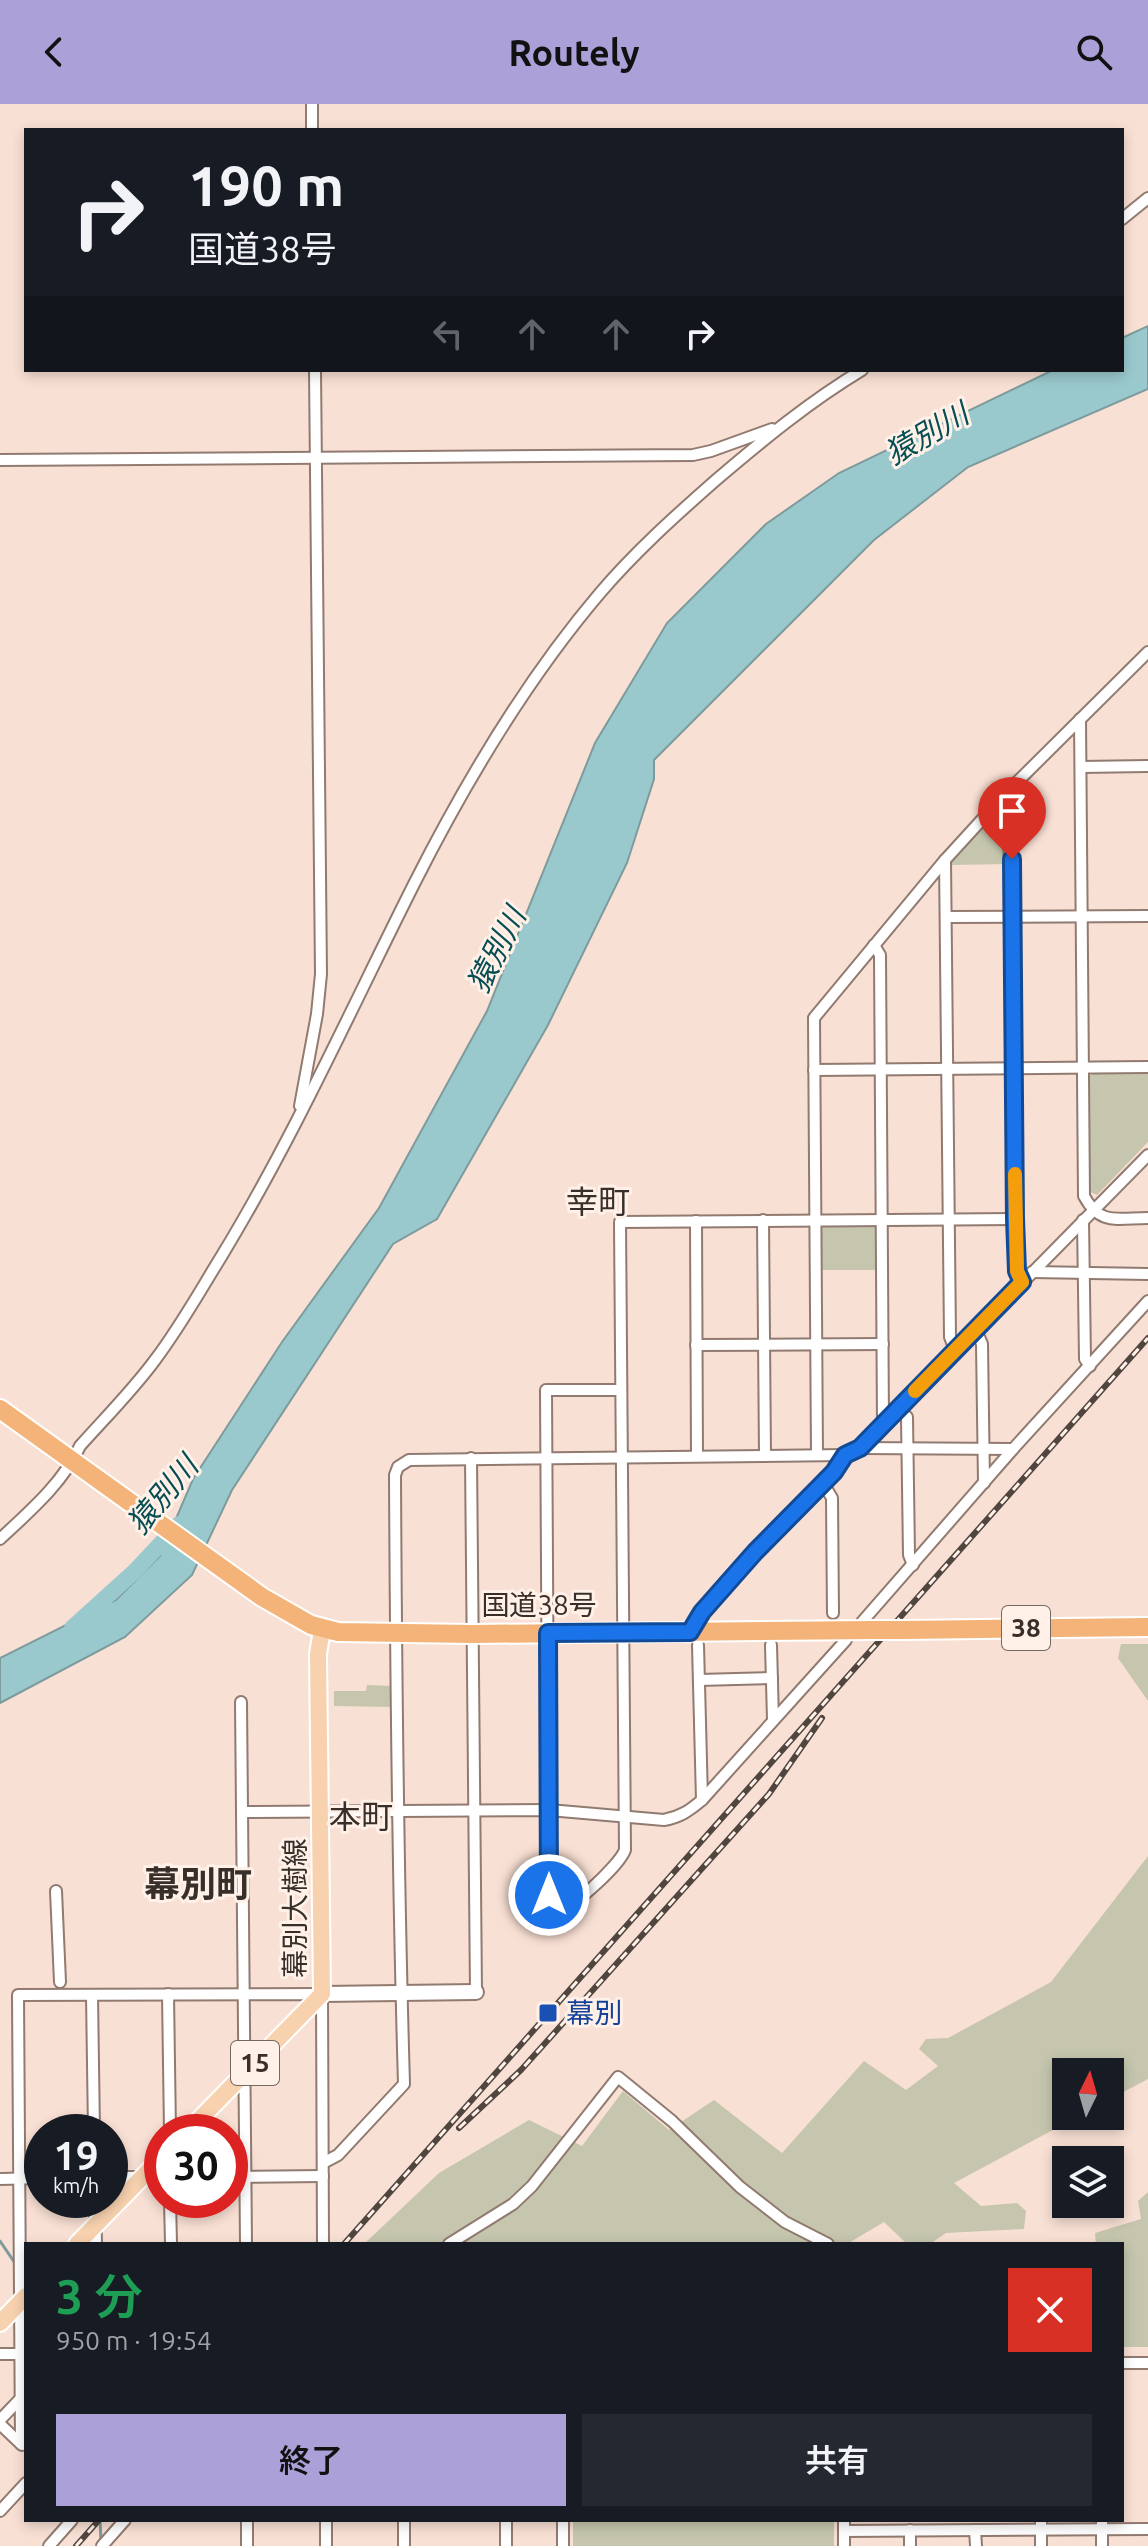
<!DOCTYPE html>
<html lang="ja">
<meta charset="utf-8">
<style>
:root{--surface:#171b24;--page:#242831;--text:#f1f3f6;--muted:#9ea1a6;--accent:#aba0d8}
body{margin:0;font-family:Ubuntu,"Noto Sans JP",sans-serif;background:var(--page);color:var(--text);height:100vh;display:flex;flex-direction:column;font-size:30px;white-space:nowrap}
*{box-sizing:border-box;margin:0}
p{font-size:26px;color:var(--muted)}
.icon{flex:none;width:44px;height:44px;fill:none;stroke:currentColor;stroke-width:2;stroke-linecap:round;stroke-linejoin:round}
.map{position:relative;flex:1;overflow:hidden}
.panel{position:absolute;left:24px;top:2138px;width:1100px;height:280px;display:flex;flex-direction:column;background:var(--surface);border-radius:0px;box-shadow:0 4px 12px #0003}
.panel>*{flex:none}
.hud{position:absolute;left:24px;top:24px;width:1100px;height:244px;border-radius:0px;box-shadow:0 4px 12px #0003;background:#171b24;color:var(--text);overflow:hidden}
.needle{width:52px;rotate:5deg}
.buttons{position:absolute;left:1052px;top:1954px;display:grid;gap:16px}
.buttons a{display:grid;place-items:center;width:72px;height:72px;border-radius:0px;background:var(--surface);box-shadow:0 4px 12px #0003;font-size:40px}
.speed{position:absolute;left:24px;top:2010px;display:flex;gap:16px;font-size:40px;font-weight:700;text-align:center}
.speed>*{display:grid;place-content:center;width:104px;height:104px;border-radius:50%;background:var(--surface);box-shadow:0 4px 12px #0003;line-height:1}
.speed small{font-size:20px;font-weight:400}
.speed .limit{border:12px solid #d22;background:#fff;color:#111}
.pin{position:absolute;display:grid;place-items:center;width:68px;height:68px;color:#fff;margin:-82px -34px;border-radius:50% 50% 50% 0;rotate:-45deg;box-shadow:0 0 8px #0007}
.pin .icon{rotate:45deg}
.me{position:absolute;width:88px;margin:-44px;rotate:0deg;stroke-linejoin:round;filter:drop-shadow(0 0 6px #0008)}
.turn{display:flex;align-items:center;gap:28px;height:168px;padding:0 32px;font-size:36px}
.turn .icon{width:104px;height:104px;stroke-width:2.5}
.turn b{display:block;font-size:56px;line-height:68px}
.lanes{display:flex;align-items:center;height:76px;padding:0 32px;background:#0003;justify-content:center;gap:40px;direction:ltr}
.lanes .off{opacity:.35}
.round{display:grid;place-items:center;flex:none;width:84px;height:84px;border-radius:0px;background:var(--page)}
.headline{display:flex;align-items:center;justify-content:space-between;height:136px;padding:0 32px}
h1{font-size:48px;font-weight:600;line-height:60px;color:#1e9e55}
.cta{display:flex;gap:16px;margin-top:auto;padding:16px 32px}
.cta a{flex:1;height:92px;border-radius:0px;background:var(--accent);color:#111;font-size:32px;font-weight:600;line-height:92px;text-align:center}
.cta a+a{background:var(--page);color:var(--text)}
header{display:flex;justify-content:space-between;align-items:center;height:104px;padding:0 32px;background:var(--accent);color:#111;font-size:36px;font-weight:600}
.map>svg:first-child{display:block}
.green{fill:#c5c6ad}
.water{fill:#9ac9cd;stroke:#7d9b9c;stroke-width:2}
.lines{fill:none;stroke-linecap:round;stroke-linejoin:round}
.stream{stroke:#7d9b9c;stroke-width:3}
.river{stroke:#9ac9cd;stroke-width:16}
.street-casing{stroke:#917a70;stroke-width:14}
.secondary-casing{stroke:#917a70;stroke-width:18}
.primary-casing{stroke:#fff;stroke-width:20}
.highway-casing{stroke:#fff;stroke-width:22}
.street{stroke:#fff;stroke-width:10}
.secondary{stroke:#fff;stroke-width:14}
.primary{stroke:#f8d2af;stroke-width:16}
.highway{stroke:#f4b479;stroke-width:18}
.rail-casing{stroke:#50453f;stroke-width:6}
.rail{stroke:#fff0e8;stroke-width:3;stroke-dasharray:9;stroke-linecap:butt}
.highway-bridge-casing{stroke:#fff;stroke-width:22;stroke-linecap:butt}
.highway-bridge{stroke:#f4b479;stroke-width:18}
.route-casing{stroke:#114b97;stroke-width:20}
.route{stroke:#1a73e8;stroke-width:14}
.slow{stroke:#f59e0b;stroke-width:14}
.transit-dot{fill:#1a4fb4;stroke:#fff0e8;stroke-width:3}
.labels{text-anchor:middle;stroke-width:6;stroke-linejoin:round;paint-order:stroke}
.shield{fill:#fff0e8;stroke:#746963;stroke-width:2}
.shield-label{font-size:26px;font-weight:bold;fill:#382f2a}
.street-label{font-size:28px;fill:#382f2a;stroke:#fff0e8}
.transit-label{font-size:28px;fill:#164399;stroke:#fff0e8;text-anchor:start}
.water-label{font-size:30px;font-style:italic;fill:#064e53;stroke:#fff0e8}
.quarter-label{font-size:32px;fill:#382f2a;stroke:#fff0e8}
.district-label{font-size:36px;font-weight:bold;fill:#382f2a;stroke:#fff0e8}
</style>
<header><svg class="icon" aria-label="back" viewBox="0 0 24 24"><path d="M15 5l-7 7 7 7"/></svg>Routely<svg class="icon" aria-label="search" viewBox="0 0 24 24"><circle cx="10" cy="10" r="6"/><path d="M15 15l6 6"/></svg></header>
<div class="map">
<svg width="1148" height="2442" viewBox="0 0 1148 2442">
<rect width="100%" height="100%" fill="#f9e0d4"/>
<g class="green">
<polygon points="1000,701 1009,704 1009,760 951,761 951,755"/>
<polygon points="1096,966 1148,966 1148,1038 1097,1091 1088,1087 1088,974"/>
<rect x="821" y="1120" width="57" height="46"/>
<polygon points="1121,1540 1148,1540 1148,1597 1118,1554"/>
<polygon points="367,1581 391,1582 391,1603 334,1602 334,1587 366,1587"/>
<polygon points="1148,1752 1148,1975 1110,1995 1110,1968 1066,1968 1066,2012 1079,2012 954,2079 981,2102 1017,2099 1026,2107 1024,2125 946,2129 930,2140 907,2140 884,2118 847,2140 364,2140 439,2069 529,2016 582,2042 623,1987 669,2026 714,1996 782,2049 864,1957 906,1986 938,1962 919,1945 926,1935 948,1934 1051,1878"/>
<polygon points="1148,2088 1148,2243 1122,2243 1122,2140 1096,2140 1095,2129 1141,2115 1138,2097"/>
<rect x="573" y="2416" width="261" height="26"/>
</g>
<polygon class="water" points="1148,222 1148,285 968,363 874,436 654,656 654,675 627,759 548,921 437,1115 393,1140 232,1386 192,1471 125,1533 0,1599 0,1554 116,1496 160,1452 193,1375 282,1238 379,1104 487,907 595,639 667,519 766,420 839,369 1053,266 1122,266 1122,234"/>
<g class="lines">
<g class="stream">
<polyline points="0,2137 17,2162"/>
<polyline points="100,2416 101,2438"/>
</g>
<polyline class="river" points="72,1524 135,1467 179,1420"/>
<defs>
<g id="street">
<polyline points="312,0 312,26"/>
<polyline points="1122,115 1148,94"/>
<polyline points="0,356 693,351 711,347 772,325"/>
<path d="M 1080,615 L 1084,1092 C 1100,1122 1117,1114 1148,1114"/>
<polyline points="1081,663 1148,662"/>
<polyline points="1008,687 1015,963 1015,1115 1017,1167 1022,1178"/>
<polyline points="945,756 950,1233 955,1246"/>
<polyline points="946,813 1148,812"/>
<polyline points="874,841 880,851 883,1319"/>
<polyline points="814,966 1148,963"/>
<polyline points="300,1002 317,910 321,870 315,266"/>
<polyline points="763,1116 765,1352"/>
<polyline points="1083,1116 1085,1255 1090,1262"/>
<polyline points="696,1117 697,1352"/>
<polyline points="1032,1168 1148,1170"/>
<polyline points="976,1226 982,1240 984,1379"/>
<polyline points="696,1241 883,1240"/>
<path d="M 621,1286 L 546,1286 L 549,1812 C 566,1811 619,1762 625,1746 L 620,1118 L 1015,1115"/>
<polyline points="898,1304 907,1313 909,1451 913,1461"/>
<polyline points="860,1344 1013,1345"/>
<polyline points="817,1351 814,914 945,756 1008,687 1148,548"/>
<polyline points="471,1354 476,1888"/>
<polyline points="823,1379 832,1394 833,1509"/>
<path d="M 0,1435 C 29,1408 63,1379 80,1342 C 105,1314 133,1286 155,1256 C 180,1223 200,1187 221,1153 C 294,1033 351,905 414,780 C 465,679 526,576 600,489 C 635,448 675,412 716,376 C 763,336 809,298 862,266"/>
<polyline points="862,1518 1013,1345 1148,1197"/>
<polyline points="690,1528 702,1508 755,1448 834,1368 845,1351 860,1344 1148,1051"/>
<polyline points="698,1541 702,1696"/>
<polyline points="771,1541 773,1616"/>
<polyline points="699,1576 772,1574"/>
<polyline points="241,1598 246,2140"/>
<path d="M 244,1708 L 549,1706 L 664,1716 C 680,1713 689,1707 702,1696 L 846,1536"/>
<polyline points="56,1787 60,1878"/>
<polyline points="168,1890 170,2028"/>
<polyline points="92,1891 94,2028"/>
<path d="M 323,2059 L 338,2051 L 404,1980 C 398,1777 396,1574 395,1371 L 398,1363 L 409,1356 L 845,1351"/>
<polyline points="110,2073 162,2073"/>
<polyline points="230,2073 323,2072"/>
<polyline points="0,2075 42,2074"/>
<polyline points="95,2096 96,2140"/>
<polyline points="170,2096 171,2140"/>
<polyline points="449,2140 513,2100 532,2082 618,1973 672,2017 740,2083 785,2118 828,2140"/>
<polyline points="0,2250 26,2250"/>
<polyline points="1122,2259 1148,2259"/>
<polyline points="0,2316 21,2294"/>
<polyline points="0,2320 22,2341"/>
<polyline points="21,2340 18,1891 322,1890 323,2140"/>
<polyline points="0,2407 26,2379"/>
<polyline points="247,2416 247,2442"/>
<polyline points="326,2416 326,2442"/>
<polyline points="404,2416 404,2442"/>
<polyline points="506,2416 506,2442"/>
<polyline points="563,2416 563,2442"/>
<polyline points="844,2416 844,2442"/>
<polyline points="1041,2416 1041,2442"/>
<polyline points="1102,2416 1102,2442"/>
<polyline points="910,2426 910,2442"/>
<polyline points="975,2426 976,2442"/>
<polyline points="844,2427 1148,2425"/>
<polyline points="49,2442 72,2416"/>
<polyline points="102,2442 125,2416"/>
</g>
<polyline id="secondary" points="322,1890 476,1888"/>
<g id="primary">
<polyline points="187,2028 322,1890 318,1550 322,1526"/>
<polyline points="77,2140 162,2053"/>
<polyline points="0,2219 26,2192"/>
</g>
<g id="highway">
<polyline points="0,1305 262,1493 311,1521 338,1528 472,1530 873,1526"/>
<polyline points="904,1526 1148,1523"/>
</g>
</defs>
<use href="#street" class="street-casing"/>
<use href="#secondary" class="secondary-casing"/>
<use href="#primary" class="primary-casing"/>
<use href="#highway" class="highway-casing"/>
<use href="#street" class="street"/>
<use href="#secondary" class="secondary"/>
<use href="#primary" class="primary"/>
<use href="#highway" class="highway"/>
<defs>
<g id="rail">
<polyline points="459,2024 521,1966 769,1690 822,1614"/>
<polyline points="344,2140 1148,1234"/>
<polyline points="76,2442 99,2416"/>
</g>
</defs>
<use href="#rail" class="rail-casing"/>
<use href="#rail" class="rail"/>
<defs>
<polyline id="highway-bridge" points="873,1526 904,1526"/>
</defs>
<use href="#highway-bridge" class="highway-bridge-casing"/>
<use href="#highway-bridge" class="highway-bridge"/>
</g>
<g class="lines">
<defs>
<polyline id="route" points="549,1791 548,1529 690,1528 702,1508 755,1448 834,1368 845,1351 860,1344 1022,1178 1017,1167 1015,1115 1012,755"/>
</defs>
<use href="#route" class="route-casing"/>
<use href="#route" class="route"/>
<polyline class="slow" points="915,1287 1022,1178 1017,1167 1015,1070"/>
</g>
<rect class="transit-dot" x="538" y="1899" width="20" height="20" rx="4"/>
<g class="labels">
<g class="shield">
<rect x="1002" y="1502" width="48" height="44" rx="6"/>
<rect x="231" y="1937" width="48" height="44" rx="6"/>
</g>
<g class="shield-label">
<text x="1026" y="1533">38</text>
<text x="255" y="1968">15</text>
</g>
<g class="street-label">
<text x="539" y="1511">国道38号</text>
<text transform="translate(295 1804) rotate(-90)" y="10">幕別大樹線</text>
</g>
<g class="transit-label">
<text x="566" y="1919">幕別</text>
</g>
<g class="water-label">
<text transform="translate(927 330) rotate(-30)" y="10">猿別川</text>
<text transform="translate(497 846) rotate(-63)" y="10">猿別川</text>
<text transform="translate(163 1391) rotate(-50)" y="10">猿別川</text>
</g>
<g class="quarter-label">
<text x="598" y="1109">幸町</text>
<text x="361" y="1724">本町</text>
</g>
<g class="district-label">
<text x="198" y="1793">幕別町</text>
</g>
</g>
</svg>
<div class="buttons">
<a><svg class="needle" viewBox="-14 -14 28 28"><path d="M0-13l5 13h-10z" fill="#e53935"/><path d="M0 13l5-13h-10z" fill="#9ea1a6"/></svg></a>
<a><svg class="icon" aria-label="layers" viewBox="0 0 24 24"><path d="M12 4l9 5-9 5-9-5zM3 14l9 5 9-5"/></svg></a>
</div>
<div class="speed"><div>19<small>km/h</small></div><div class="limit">30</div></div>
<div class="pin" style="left:1012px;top:755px;background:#d93025"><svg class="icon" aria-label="arrive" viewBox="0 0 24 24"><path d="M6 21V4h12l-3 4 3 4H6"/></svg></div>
<svg class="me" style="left:549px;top:1791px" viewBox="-20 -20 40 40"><circle r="17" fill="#1a73e8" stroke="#fff" stroke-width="3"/><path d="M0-11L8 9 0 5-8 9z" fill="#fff"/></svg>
<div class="hud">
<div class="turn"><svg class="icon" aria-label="right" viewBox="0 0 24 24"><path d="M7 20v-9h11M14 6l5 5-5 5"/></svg><div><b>190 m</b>国道38号</div></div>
<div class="lanes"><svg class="icon off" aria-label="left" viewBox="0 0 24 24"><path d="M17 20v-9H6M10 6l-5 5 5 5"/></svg><svg class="icon off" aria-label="ahead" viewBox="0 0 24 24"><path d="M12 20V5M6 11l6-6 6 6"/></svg><svg class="icon off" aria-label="ahead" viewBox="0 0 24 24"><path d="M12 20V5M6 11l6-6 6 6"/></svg><svg class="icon" aria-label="right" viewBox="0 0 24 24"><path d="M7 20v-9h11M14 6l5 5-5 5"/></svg></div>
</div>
<section class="panel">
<div class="headline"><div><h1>3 分</h1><p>950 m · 19:54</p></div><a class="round" style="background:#d93025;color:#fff"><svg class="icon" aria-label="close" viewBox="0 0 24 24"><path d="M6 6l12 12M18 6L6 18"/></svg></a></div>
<div class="cta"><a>終了</a><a>共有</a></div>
</section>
</div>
